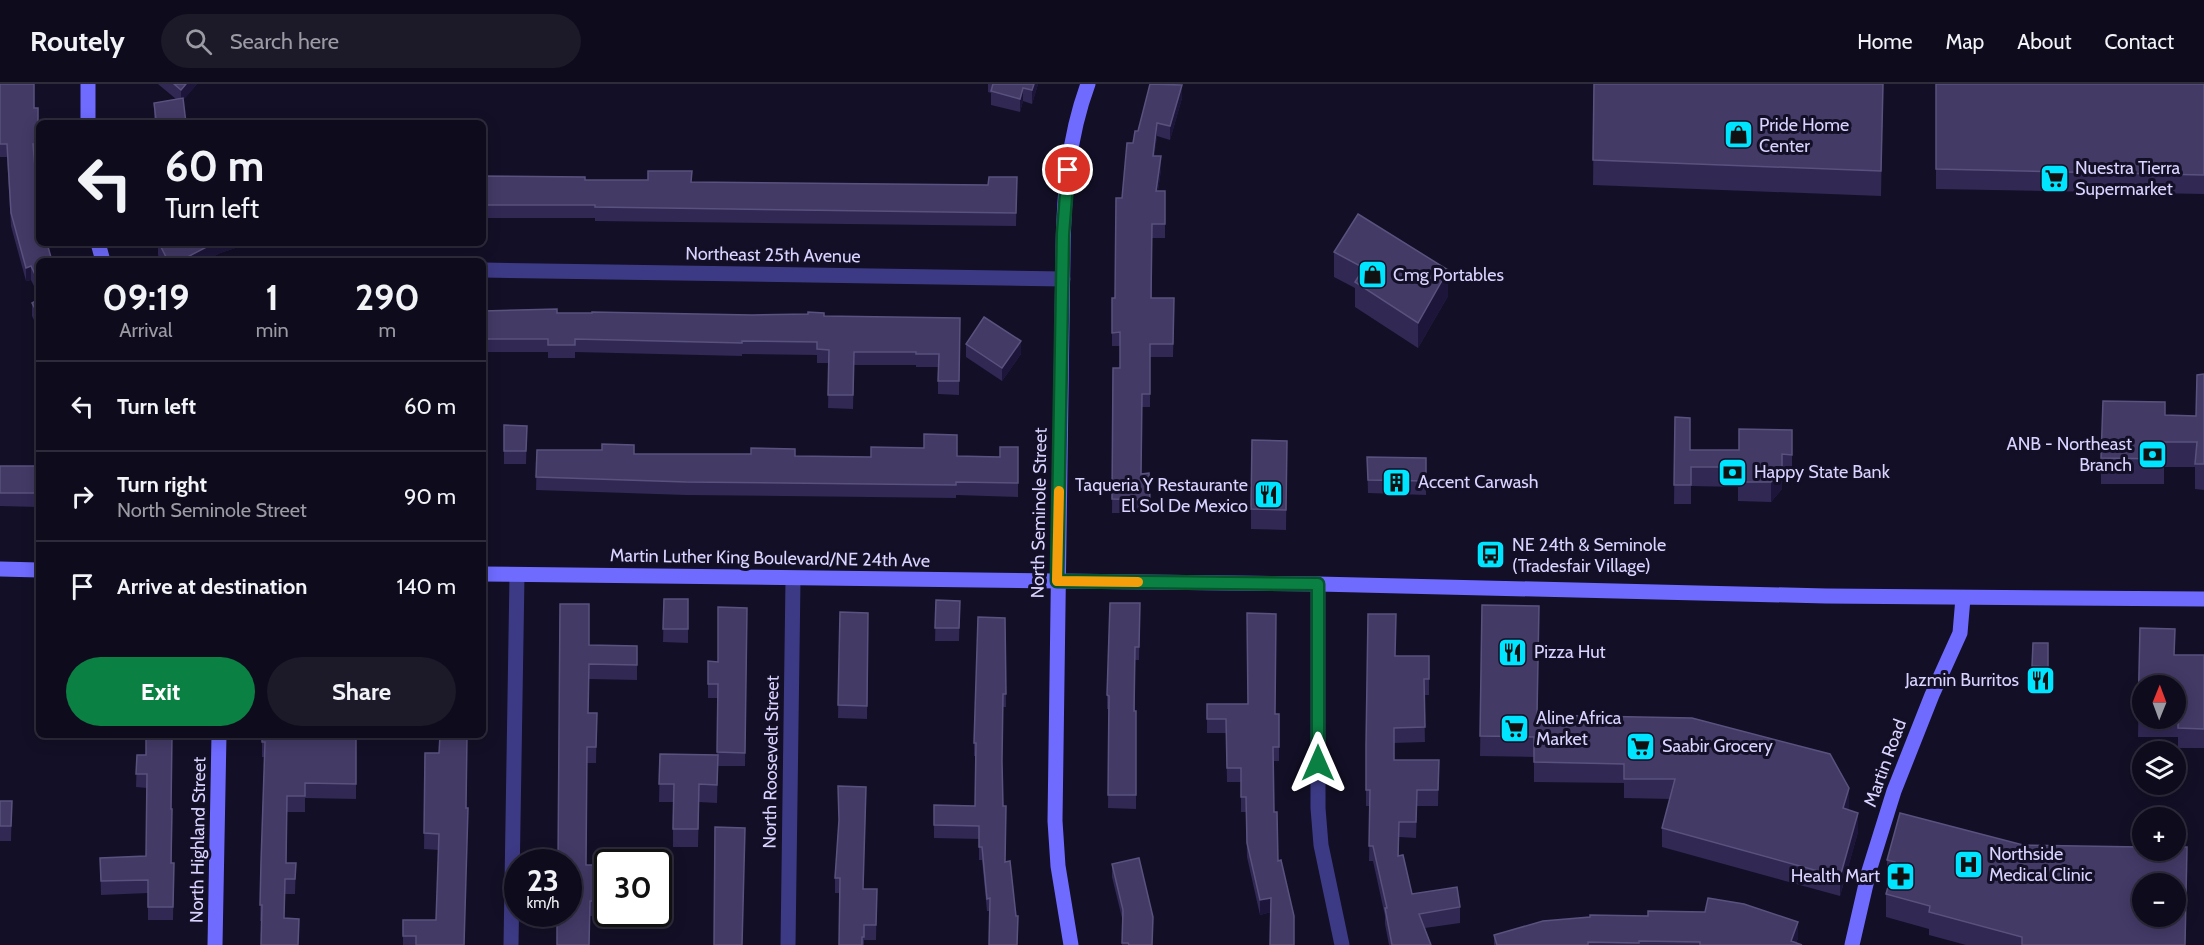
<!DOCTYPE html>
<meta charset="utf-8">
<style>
:root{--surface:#0e0b1c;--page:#1c1929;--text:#f1f3f6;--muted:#9b9ba3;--line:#2e2b3b;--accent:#0b8043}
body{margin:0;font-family:Cabin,sans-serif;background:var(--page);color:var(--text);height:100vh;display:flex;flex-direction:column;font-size:22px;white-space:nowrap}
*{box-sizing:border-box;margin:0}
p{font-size:20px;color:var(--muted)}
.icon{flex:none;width:33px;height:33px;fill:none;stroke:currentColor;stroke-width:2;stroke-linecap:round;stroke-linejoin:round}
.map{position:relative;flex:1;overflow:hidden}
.drawer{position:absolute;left:36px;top:174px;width:450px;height:480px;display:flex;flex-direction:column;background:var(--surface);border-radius:9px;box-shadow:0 3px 15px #0003,0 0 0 2px var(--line)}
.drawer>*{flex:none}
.hud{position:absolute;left:36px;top:36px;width:450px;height:126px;border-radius:9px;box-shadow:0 3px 15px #0003,0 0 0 2px var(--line);background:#0e0b1c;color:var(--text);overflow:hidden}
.needle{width:39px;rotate:1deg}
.fabs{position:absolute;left:2132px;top:591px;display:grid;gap:12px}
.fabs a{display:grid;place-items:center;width:54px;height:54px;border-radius:50%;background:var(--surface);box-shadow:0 3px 15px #0003,0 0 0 2px var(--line);font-size:30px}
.speed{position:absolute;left:504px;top:765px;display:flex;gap:12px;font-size:30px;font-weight:700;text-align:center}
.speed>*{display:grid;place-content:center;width:78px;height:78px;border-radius:50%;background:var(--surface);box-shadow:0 3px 15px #0003,0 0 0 2px var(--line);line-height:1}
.speed small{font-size:15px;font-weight:400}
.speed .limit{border:3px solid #111;border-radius:9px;background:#fff;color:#111}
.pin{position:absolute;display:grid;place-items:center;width:51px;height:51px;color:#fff;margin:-26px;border:3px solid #fff;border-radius:50%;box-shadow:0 2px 6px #0007}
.me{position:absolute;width:66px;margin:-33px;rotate:0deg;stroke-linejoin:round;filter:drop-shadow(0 0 4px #0008)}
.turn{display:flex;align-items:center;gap:21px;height:126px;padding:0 30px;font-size:27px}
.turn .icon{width:78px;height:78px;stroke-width:2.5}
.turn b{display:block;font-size:42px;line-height:51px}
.eta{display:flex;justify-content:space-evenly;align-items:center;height:102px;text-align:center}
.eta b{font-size:36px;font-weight:700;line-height:42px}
.cta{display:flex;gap:12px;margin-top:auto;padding:12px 30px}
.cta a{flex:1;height:69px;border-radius:36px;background:var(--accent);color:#fff;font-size:24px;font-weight:700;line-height:69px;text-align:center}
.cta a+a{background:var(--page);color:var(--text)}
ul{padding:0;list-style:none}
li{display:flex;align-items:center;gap:18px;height:90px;padding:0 30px;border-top:2px solid var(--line)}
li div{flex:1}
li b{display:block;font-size:22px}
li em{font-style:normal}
header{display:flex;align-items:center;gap:36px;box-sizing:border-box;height:84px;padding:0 30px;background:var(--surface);border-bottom:2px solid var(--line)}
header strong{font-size:28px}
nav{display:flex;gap:33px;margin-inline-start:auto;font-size:21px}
.search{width:420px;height:54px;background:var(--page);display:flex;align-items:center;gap:15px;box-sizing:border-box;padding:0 21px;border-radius:33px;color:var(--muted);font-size:22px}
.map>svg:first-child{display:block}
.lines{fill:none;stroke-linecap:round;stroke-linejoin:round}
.street{stroke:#3d3a85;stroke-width:15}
.secondary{stroke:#6f6bff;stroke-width:15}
.wall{fill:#312854;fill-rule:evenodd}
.shaded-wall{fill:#1d163a}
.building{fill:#433a66;stroke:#5a527e;stroke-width:1.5;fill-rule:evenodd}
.route-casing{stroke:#07532c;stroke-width:15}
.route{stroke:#0b8043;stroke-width:10}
.slow{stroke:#f59e0b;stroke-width:10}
.labels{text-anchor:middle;stroke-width:6;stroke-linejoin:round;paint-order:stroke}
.poi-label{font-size:18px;fill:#d9d4ff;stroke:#130f26;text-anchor:start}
.street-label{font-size:18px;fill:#d9d4ff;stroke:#130f26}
</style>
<header>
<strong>Routely</strong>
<div class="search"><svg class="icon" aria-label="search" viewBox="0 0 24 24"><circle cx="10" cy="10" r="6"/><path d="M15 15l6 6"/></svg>Search here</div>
<nav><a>Home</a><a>Map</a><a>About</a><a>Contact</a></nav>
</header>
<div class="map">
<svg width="2204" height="861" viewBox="0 0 2204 861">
<rect width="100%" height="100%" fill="#130f26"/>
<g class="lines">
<g class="street">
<polyline points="483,186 1063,195"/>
<polyline points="1318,500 1318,724 1321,761 1342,861"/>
<polyline points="511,861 517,491"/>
<polyline points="788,861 793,495"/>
</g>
<g class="secondary">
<polyline points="88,39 88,0"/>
<polyline points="98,159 103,177"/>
<polyline points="0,485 39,486"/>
<polyline points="483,490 1318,500 1826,512 2204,515"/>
<polyline points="215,861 219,651"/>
<path d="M 1071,861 L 1058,782 L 1055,737 L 1063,167 C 1064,110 1068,54 1088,0"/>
<polyline points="1852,861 1869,787 1894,707 1932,611 1960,549 1963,514"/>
</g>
</g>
<g class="wall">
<polygon points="0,0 34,24 38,24 38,73 34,73 39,177 39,212 31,196 26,197 11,142 7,73 0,73"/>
<polygon points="158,0 197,0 183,16 186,39 154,35 154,19 176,15"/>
<polygon points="988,0 1038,0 1032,20 1023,17 1020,28 991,21 991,9 988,8"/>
<polygon points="1594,0 1883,0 1881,112 1593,101"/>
<polygon points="1936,0 2204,0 2204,110 1936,105"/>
<polygon points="1182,14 1170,56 1157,52 1154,72 1161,86 1158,107 1165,107 1165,154 1152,154 1152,214 1174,228 1173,273 1150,273 1150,323 1142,323 1141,390 1149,389 1150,429 1112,429 1113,284 1120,284 1120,262 1112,262 1112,214 1115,214 1122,114 1133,59 1138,47"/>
<polygon points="483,92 585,96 691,98 988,101 1017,93 1016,142 595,137 595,134 483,134"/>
<polygon points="158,159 251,159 220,169 205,177 161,177 158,171"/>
<polygon points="1334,168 1448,212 1418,264 1355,223 1355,204 1334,193"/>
<polygon points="39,215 39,246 32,232 32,219"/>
<polygon points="483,227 557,229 960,234 959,311 938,310 938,283 916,283 916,281 854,281 853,325 828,324 829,279 817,279 817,271 742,270 742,272 575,268 575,274 548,274 548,268 483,268"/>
<polygon points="966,260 1021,270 1002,297 966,273"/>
<polygon points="2204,290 2204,406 2195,405 2195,383 2164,383 2164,400 2101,400 2101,374 2165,331 2196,332"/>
<polygon points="1675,333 1690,366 1739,366 1792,346 1792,390 1782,390 1782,405 1771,418 1738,417 1738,403 1691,402 1691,420 1674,420"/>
<polygon points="504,341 527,342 526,380 504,380"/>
<polygon points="1287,357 1286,446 1251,445 1251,425"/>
<polygon points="1018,363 1018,413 956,411 956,414 686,411 536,406 537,366 634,370 871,373 957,372 1000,373"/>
<polygon points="1367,373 1426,374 1426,411 1368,409"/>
<polygon points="0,382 39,382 39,423 0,422"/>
<polygon points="664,515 688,515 688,559 663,558"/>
<polygon points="936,516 960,517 959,557 935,557"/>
<polygon points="1140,519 1139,576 1135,576 1135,627 1136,627 1136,725 1108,724 1109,625 1107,625 1107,611"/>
<polygon points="1482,521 1537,631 1849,723 1848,726 1858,748 1840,812 1662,763 1662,744 1670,715 1624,714 1624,699 1534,698 1534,673 1480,672"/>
<polygon points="747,524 745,682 718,682 717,719 699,718 698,763 673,763 673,718 659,718 660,670 717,671 718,614 708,614 708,600 718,578"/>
<polygon points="840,528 868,529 867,635 838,634"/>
<polygon points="1005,534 1006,623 1003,623 989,827 987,827 982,776 979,776 979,755 934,754 934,721 975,722 976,672 974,672 974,659"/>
<path d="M 2140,544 L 2174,571 L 2204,571 L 2204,664 L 2178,664 L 2178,653 L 2138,653 ZM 2142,602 L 2175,602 L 2175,634 L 2142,634 Z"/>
<polygon points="2048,559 2048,608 2032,608 2032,582"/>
<polygon points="589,561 637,562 637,596 589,595 588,629 597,629 596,679 587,679 586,781 608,781 607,833 590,832 557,861"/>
<polygon points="1395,572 1429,572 1429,611 1424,611 1425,658 1394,659 1394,676 1439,676 1438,722 1417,722 1416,754 1399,753 1399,772 1412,810 1460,823 1460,839 1425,844 1431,861 1389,861 1385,840 1385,832 1373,777 1369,777 1370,722 1366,722 1366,662"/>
<polygon points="1207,620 1279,630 1279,677 1273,677 1271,828 1260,831 1247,773 1246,728 1241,728 1241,698 1227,698 1226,649 1207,649"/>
<polygon points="262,651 356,651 356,715 305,714 305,728 287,728 286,779 296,779 295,810 285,810 262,837 260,837 261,778 265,673 262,673"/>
<polygon points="425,669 439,669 465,861 403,861 403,836 436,836 439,766 424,765"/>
<polygon points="137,671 171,725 172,779 174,779 173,836 148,836 148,809 101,811 100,774 146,772 147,704 136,703"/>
<polygon points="0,717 12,717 11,757 0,757"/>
<polygon points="866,718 863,805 877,805 876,856 864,856 864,861 839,861 840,809 835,809 835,794"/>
<polygon points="1887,776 2186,861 1966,861 1929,851 1929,845 1886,833 1886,810 1889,799 1887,799"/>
<polygon points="1112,780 1153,861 1122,861 1123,838 1112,793"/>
<polygon points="1648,832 1798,854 1796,859 1802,861 1494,861 1494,851"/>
</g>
<g class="shaded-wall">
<polygon points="186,0 197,0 181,19 181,6"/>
<polygon points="1034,0 1038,0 1032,20 1032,6"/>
<polygon points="1182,1 1182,14 1170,56 1170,42"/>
<polygon points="1023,4 1023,17 1020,28 1020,15"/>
<polygon points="1157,39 1157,52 1153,85 1153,72"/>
<polygon points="1161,72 1161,86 1156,120 1156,107"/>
<polygon points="214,159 251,159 220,169 205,177 180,177"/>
<polygon points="31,182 31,196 26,197 26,184"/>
<polygon points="1448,186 1448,212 1418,264 1418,239"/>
<polygon points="1021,257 1021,270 1002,297 1002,284"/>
<polygon points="1782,370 1782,405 1771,418 1771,398"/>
<polygon points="1849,704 1849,723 1843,744 1843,724"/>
<polygon points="1858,729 1858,748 1840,812 1840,793"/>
<polygon points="1271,814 1271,828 1260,831 1260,816"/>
<polygon points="1798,838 1798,854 1795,861 1791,857"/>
</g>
<g class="building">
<polygon points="0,0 34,0 34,24 38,24 38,60 33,60 39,129 39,159 47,159 52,177 39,177 39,199 31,182 26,184 11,129 7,60 0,60"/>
<polygon points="174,0 186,0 181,6"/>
<polygon points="993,0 1034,0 1032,6 1023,4 1020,15 991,7"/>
<polygon points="1150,0 1182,1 1170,42 1157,39 1153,72 1161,72 1156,107 1165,107 1165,140 1152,140 1151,214 1174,214 1173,260 1150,260 1150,310 1142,310 1141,390 1149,389 1150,416 1112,415 1113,284 1120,284 1120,248 1112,249 1112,214 1115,214 1116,114 1122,114 1127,59 1133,59 1135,47 1138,47"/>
<polygon points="1594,0 1883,0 1881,87 1593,76"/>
<polygon points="1936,0 2204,0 2204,91 1936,85"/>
<polygon points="183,14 186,39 148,39 147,36 156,35 154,19"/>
<polygon points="648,87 692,87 691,98 988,101 989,93 1017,93 1016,129 595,123 595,121 483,121 483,92 585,93 585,96 648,96"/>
<polygon points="1358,130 1448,186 1418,239 1355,198 1364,184 1334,168"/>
<polygon points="159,159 214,159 180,177 168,177"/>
<polygon points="39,215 39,232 32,219"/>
<polygon points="557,225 557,229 592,229 592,228 752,231 808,230 808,228 824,229 824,232 960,234 959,297 938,297 939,270 916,270 916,268 854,268 853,311 828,311 829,266 817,265 817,258 742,257 742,259 575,255 575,261 548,261 548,255 483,255 483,227"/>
<polygon points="984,233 1021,257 1002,284 966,260"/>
<polygon points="2204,290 2204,380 2195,380 2197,358 2164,358 2164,375 2101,374 2103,317 2165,318 2165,331 2196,332 2197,291"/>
<polygon points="1675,333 1690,334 1690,366 1739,366 1739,345 1792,346 1792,371 1782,370 1782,385 1771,398 1738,398 1738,383 1691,383 1691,401 1674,401"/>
<polygon points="504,341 527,342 526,367 504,367"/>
<polygon points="924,350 957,351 957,372 1000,373 1000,363 1018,363 1018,399 956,398 956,401 686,398 536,393 537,366 602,366 602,360 634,361 634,370 751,370 751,364 795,365 795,372 871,373 871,363 924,364"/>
<polygon points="1252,356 1287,357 1286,426 1251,425"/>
<polygon points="1367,373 1426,374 1426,397 1368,396"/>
<rect x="0" y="382" width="39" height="27"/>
<polygon points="664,515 688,515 688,545 663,545"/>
<polygon points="936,516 960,517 959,544 935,544"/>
<polygon points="1110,519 1140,519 1139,563 1135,563 1134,627 1136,627 1136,711 1108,711 1109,612 1107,611"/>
<polygon points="560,520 589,520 589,561 637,562 637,581 589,580 588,629 597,629 596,663 587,663 586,781 608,781 607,817 590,817 589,861 557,861 557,830 568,830 568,778 558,778"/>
<polygon points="1482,521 1539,522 1537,631 1692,634 1830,670 1849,704 1843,724 1858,729 1840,793 1662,744 1675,695 1624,695 1624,680 1534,678 1534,653 1480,652"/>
<polygon points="718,523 747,524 745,669 717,668 718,600 708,600 708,577 718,578"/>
<polygon points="840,528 868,529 867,622 838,621"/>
<polygon points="1247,529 1276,530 1275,630 1279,630 1279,663 1273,663 1274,728 1277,728 1278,777 1281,776 1294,832 1294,861 1270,861 1271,814 1260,816 1247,759 1246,713 1241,713 1241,684 1227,684 1226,635 1207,635 1207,620 1248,620"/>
<polygon points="1368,530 1396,530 1395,572 1429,572 1429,595 1424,595 1425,643 1394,644 1394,676 1439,676 1438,706 1417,706 1416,738 1399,738 1398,772 1403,771 1412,810 1457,803 1460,823 1419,830 1431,861 1392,861 1385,824 1387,824 1373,762 1369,762 1370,706 1366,706 1366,662"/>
<polygon points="978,533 1005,534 1006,610 1003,610 1002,677 1003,722 1006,722 1005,778 1010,777 1016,832 1018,832 1017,861 989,861 990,814 987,815 982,763 979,763 979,742 934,741 934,721 975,722 976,659 974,659"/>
<polygon points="2140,544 2175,545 2174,571 2204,571 2204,645 2178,644 2178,634 2175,634 2175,602 2142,602 2142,633 2138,633"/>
<polygon points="2033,559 2048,559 2048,583 2032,582"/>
<polygon points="146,651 172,651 171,725 172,725 171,779 174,779 173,823 148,823 148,796 101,797 100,774 146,772 147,690 136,690 137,671 146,671"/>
<polygon points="262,651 356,651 356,700 305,699 305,712 287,712 286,779 296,779 295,795 285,795 284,834 299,835 298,861 261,861 262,821 260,821 261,778 265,658 262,658"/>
<polygon points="440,651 467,651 466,724 468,724 464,861 416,861 416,852 403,852 403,836 436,836 439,750 424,749 425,669 439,669"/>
<polygon points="660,670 718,671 717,701 699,700 698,745 673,745 674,700 659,700"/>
<polygon points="838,702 866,703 863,805 877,805 876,841 864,841 864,853 862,853 862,861 839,861 840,794 835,794 839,736"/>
<polygon points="0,717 12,717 11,742 0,742"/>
<path d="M 1900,729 L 2023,761 L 2142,763 L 2142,766 L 2175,766 L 2175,763 L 2187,763 L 2185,861 L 2022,861 L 2022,853 L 1929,828 L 1930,822 L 1886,810 L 1895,778 L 1887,776 ZM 2142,800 L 2175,800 L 2175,832 L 2142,832 Z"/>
<polygon points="715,743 745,744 742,861 714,861"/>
<polygon points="1139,774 1153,833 1152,861 1129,861 1128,859 1122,859 1123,826 1112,780"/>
<polygon points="1708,814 1744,820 1798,838 1791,857 1802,861 1700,861 1700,858 1639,857 1639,859 1588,858 1588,861 1497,861 1494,851 1543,837 1590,833 1590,831 1648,832 1648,827 1705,828"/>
</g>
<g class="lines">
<defs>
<polyline id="route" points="1068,86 1063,150 1057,497 1318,500 1318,679"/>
</defs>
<use href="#route" class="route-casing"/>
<use href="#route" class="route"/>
<polyline class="slow" points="1059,407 1057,497 1138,498"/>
</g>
<defs>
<symbol id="shop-square" viewBox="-11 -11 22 22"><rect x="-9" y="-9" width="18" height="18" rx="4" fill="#00e5ff" stroke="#130f26"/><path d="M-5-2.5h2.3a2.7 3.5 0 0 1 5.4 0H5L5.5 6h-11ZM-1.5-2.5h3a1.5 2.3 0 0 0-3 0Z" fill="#111"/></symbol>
<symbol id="supermarket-square" viewBox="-11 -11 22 22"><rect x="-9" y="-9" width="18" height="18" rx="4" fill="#00e5ff" stroke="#130f26"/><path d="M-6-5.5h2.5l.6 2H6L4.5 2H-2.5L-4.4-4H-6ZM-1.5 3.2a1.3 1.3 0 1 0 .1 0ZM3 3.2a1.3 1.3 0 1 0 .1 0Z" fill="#111"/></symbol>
<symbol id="bank-square" viewBox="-11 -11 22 22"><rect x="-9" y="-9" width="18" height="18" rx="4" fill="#00e5ff" stroke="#130f26"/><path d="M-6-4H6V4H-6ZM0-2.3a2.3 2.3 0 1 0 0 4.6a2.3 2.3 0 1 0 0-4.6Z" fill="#111"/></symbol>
<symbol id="building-square" viewBox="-11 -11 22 22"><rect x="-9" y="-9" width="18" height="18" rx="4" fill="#00e5ff" stroke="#130f26"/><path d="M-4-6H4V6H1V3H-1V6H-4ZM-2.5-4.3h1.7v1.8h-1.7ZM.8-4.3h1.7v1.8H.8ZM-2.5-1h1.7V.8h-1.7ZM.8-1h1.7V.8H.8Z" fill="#111"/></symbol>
<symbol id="restaurant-square" viewBox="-11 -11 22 22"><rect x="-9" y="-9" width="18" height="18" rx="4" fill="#00e5ff" stroke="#130f26"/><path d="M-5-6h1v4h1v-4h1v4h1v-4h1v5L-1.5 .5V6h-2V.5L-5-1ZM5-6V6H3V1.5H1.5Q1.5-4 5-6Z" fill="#111"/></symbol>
<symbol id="bus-square" viewBox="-11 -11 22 22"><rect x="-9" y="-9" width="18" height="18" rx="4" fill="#00e5ff" stroke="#130f26"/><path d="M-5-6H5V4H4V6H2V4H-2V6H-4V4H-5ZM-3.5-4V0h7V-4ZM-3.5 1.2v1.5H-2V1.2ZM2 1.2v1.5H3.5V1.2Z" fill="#111"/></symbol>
<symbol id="hospital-square" viewBox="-11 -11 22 22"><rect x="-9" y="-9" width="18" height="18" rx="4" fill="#00e5ff" stroke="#130f26"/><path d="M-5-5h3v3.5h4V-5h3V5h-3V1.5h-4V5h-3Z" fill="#111"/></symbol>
<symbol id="pharmacy-square" viewBox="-11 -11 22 22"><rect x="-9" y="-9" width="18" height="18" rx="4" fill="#00e5ff" stroke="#130f26"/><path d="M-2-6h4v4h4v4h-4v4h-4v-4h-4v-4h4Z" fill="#111"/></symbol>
</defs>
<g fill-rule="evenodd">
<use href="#shop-square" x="1722" y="34" width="33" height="33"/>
<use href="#supermarket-square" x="2038" y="78" width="33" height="33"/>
<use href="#shop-square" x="1356" y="174" width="33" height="33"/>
<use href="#bank-square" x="2136" y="354" width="33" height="33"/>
<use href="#bank-square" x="1716" y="372" width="33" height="33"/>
<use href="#building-square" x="1380" y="382" width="33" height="33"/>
<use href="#restaurant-square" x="1252" y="394" width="33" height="33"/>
<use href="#bus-square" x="1474" y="454" width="33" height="33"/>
<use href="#restaurant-square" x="1496" y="552" width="33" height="33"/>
<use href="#restaurant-square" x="2024" y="580" width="33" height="33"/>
<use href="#supermarket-square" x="1498" y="628" width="33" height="33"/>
<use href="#supermarket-square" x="1624" y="646" width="33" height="33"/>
<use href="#hospital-square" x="1952" y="764" width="33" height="33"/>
<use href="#pharmacy-square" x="1884" y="776" width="33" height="33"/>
</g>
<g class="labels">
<g class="poi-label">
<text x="1759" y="47">Pride Home<tspan x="1759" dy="21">Center</tspan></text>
<text x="2075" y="90">Nuestra Tierra<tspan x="2075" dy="21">Supermarket</tspan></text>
<text x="1393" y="197">Cmg Portables</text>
<text x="2132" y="366" text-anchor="end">ANB - Northeast<tspan x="2132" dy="21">Branch</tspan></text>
<text x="1754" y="394">Happy State Bank</text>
<text x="1418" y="404">Accent Carwash</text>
<text x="1248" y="407" text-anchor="end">Taqueria Y Restaurante<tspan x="1248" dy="21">El Sol De Mexico</tspan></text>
<text x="1512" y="467">NE 24th &amp; Seminole<tspan x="1512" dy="21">(Tradesfair Village)</tspan></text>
<text x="1534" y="574">Pizza Hut</text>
<text x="2019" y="602" text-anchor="end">Jazmin Burritos</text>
<text x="1536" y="640">Aline Africa<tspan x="1536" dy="21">Market</tspan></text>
<text x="1662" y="668">Saabir Grocery</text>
<text x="1989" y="776">Northside<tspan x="1989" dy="21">Medical Clinic</tspan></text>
<text x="1880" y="798" text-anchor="end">Health Mart</text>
</g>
<g class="street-label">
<text transform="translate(773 171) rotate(1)" y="6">Northeast 25th Avenue</text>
<text transform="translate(1039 429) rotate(-89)" y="6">North Seminole Street</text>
<text transform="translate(770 474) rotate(1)" y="6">Martin Luther King Boulevard/NE 24th Ave</text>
<text transform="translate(771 678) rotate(-89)" y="6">North Roosevelt Street</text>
<text transform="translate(1885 679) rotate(-70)" y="6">Martin Road</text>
<text transform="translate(198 756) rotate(-89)" y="6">North Highland Street</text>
</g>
</g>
</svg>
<div class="fabs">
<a><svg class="needle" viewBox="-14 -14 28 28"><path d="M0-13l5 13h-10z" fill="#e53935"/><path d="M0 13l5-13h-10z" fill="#9b9ba3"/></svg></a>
<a><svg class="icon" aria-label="layers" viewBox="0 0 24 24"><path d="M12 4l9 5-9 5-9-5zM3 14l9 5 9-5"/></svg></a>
<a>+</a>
<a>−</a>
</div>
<div class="speed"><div>23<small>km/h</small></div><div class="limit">30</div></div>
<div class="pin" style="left:1068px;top:86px;background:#d93025"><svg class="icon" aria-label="arrive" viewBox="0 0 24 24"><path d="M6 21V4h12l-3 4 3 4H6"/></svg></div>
<svg class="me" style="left:1318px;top:679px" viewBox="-20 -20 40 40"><path d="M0-17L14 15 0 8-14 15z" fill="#0b8043" stroke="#fff" stroke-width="4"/></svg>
<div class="hud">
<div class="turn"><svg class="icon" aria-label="left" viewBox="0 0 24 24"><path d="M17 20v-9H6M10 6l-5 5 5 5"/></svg><div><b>60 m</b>Turn left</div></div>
</div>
<section class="drawer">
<div class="eta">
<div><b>09:19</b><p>Arrival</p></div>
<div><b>1</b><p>min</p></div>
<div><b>290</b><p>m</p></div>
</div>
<ul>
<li><svg class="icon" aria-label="left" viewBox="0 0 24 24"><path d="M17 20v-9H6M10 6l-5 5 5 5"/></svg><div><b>Turn left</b></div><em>60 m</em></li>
<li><svg class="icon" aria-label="right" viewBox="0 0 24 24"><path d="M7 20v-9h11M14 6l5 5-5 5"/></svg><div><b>Turn right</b><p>North Seminole Street</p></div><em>90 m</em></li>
<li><svg class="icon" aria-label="arrive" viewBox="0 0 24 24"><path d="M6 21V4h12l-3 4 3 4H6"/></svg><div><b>Arrive at destination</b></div><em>140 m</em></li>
</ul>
<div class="cta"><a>Exit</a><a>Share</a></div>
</section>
</div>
